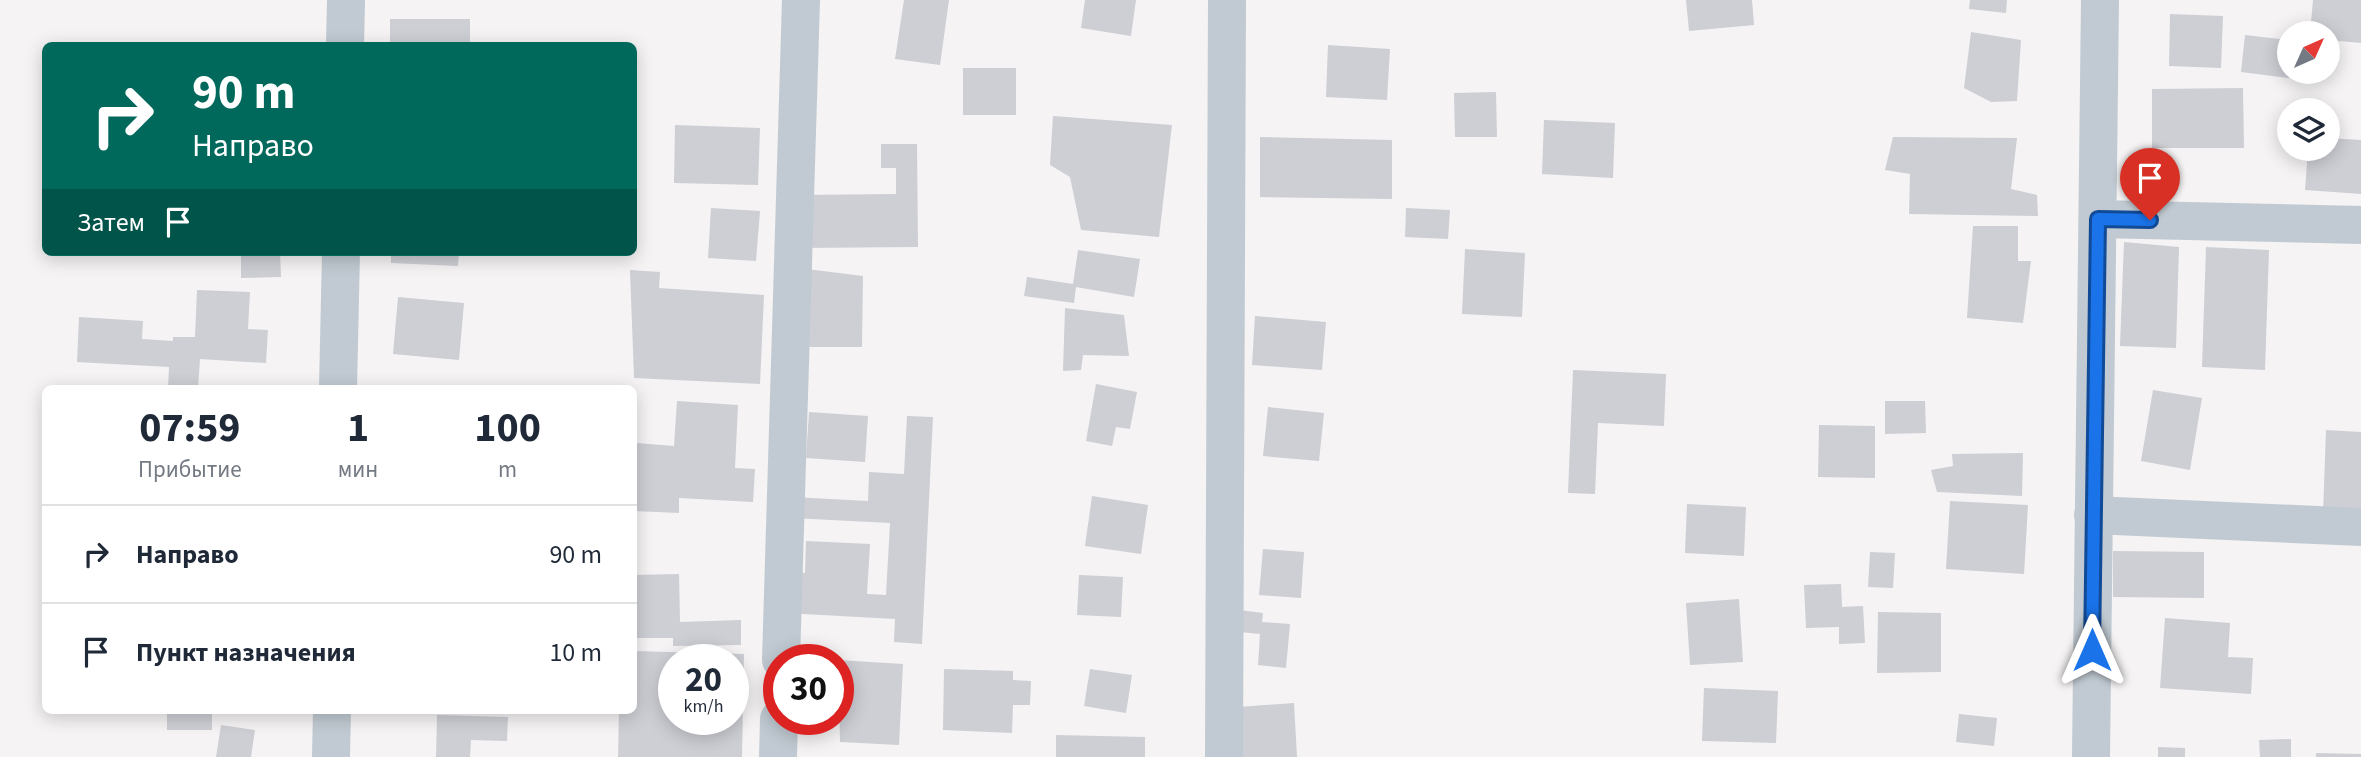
<!DOCTYPE html>
<html lang="ru">
<meta charset="utf-8">
<style>
:root{--surface:#fff;--page:#f2f2f3;--text:#1f2937;--muted:#747a83;--line:#e0e1e3}
body{margin:0;font-family:"Source Sans 3",sans-serif;background:var(--page);color:var(--text);height:100vh;display:flex;flex-direction:column;font-size:26px;white-space:nowrap}
*{box-sizing:border-box;margin:0}
p{font-size:23px;color:var(--muted)}
.icon{flex:none;width:38px;height:38px;fill:none;stroke:currentColor;stroke-width:2;stroke-linecap:round;stroke-linejoin:round}
.map{position:relative;flex:1;overflow:hidden}
.sheet{position:absolute;left:42px;top:385px;width:595px;height:329px;display:flex;flex-direction:column;background:var(--surface);border-radius:10px;box-shadow:0 4px 18px #0003}
.sheet>*{flex:none}
.banner{position:absolute;left:42px;top:42px;width:595px;height:214px;border-radius:10px;box-shadow:0 4px 18px #0003;background:#00695c;color:#fff;overflow:hidden}
.needle{width:46px;rotate:45deg}
.fabs{position:absolute;left:2277px;top:21px;display:grid;gap:14px}
.fabs a{display:grid;place-items:center;width:63px;height:63px;border-radius:50%;background:var(--surface);box-shadow:0 4px 18px #0003;font-size:35px}
.speed{position:absolute;left:658px;top:644px;display:flex;gap:14px;font-size:35px;font-weight:700;text-align:center}
.speed>*{display:grid;place-content:center;width:91px;height:91px;border-radius:50%;background:var(--surface);box-shadow:0 4px 18px #0003;line-height:1}
.speed small{font-size:18px;font-weight:400}
.speed .limit{border:10px solid #d22;background:#fff;color:#111}
.pin{position:absolute;display:grid;place-items:center;width:60px;height:60px;color:#fff;margin:-72px -30px;border-radius:50% 50% 50% 0;rotate:-45deg;box-shadow:0 0 7px #0007}
.pin .icon{rotate:45deg}
.me{position:absolute;width:77px;margin:-38px;rotate:0deg;stroke-linejoin:round;filter:drop-shadow(0 0 5px #0008)}
.turn{display:flex;align-items:center;gap:24px;height:147px;padding:0 35px;font-size:32px}
.turn .icon{width:91px;height:91px;stroke-width:2.5}
.turn b{display:block;font-size:49px;line-height:60px}
.then{display:flex;align-items:center;height:66px;padding:0 35px;background:#0003;gap:14px;font-size:26px}
.eta{display:flex;justify-content:space-evenly;align-items:center;height:119px;text-align:center}
.eta b{font-size:42px;font-weight:700;line-height:49px}
ul{padding:0;list-style:none}
li{display:flex;align-items:center;gap:21px;height:98px;padding:0 35px;border-top:2px solid var(--line)}
li div{flex:1}
li b{display:block;font-size:26px}
li em{font-style:normal}
.map>svg:first-child{display:block}
.building{fill:#cdcfd5;fill-rule:evenodd}
.lines{fill:none;stroke-linecap:round;stroke-linejoin:round}
.minor{stroke:#c1cad2;stroke-width:38}
.route-casing{stroke:#114b97;stroke-width:18}
.route{stroke:#1a73e8;stroke-width:12}
</style>
<div class="map">
<svg width="2361" height="757" viewBox="0 0 2361 757">
<rect width="100%" height="100%" fill="#f5f3f3"/>
<g class="building">
<polygon points="904,0 949,0 940,65 895,59"/>
<polygon points="1085,0 1136,0 1131,36 1081,28"/>
<polygon points="1686,0 1752,0 1754,25 1689,31"/>
<polygon points="1970,0 2007,0 2006,13 1969,9"/>
<polygon points="2313,0 2361,0 2361,43 2328,40 2328,33 2310,33"/>
<polygon points="2170,14 2223,16 2221,68 2169,66"/>
<rect x="390" y="19" width="80" height="27"/>
<polygon points="1971,32 2021,40 2017,101 1991,102 1964,88"/>
<polygon points="2245,35 2289,40 2289,78 2241,72"/>
<polygon points="1328,45 1390,49 1387,100 1326,97"/>
<rect x="963" y="68" width="53" height="47"/>
<polygon points="2243,88 2244,148 2152,148 2152,89"/>
<polygon points="1496,92 1497,137 1455,137 1454,93"/>
<polygon points="1053,116 1172,125 1159,237 1081,230 1070,177 1050,165"/>
<polygon points="1544,120 1615,123 1613,178 1542,174"/>
<polygon points="675,125 760,128 758,185 674,183"/>
<polygon points="1260,137 1392,140 1392,199 1260,197"/>
<polygon points="1893,137 2017,138 2011,189 2037,195 2038,216 1909,214 1910,174 1885,170"/>
<polygon points="2328,138 2361,140 2361,194 2305,190 2308,149 2328,149"/>
<polygon points="881,144 917,144 918,247 798,248 798,195 896,194 896,168 881,168"/>
<polygon points="711,208 760,211 756,261 708,258"/>
<polygon points="1406,208 1450,210 1448,239 1405,237"/>
<polygon points="1973,226 2018,226 2018,261 2031,261 2023,323 1967,318"/>
<polygon points="2124,242 2179,247 2176,348 2120,346"/>
<polygon points="2206,247 2269,250 2265,370 2202,367"/>
<polygon points="1465,249 1525,253 1522,317 1462,314"/>
<polygon points="1078,250 1140,259 1134,297 1076,287 1074,303 1024,296 1027,277 1073,284"/>
<polygon points="241,252 280,252 281,277 241,278"/>
<polygon points="391,252 459,252 458,266 391,263"/>
<polygon points="807,269 863,276 862,347 806,347"/>
<polygon points="630,270 660,272 659,288 764,295 760,384 634,378"/>
<polygon points="197,290 250,292 248,329 268,330 266,363 200,359 198,388 168,388 169,367 77,362 79,317 143,321 142,339 173,341 173,337 195,337"/>
<polygon points="398,297 464,303 459,360 393,354"/>
<polygon points="1065,308 1124,315 1129,356 1083,355 1081,370 1063,371"/>
<polygon points="1255,316 1326,322 1322,370 1252,365"/>
<polygon points="1573,370 1666,374 1664,426 1598,423 1595,494 1568,493"/>
<polygon points="1096,384 1137,392 1130,429 1116,427 1112,446 1086,441"/>
<polygon points="2153,390 2202,398 2190,470 2141,461"/>
<polygon points="677,401 738,405 735,468 755,469 753,502 679,498 679,513 634,511 637,443 674,446"/>
<polygon points="1885,401 1925,401 1926,433 1885,434"/>
<polygon points="1268,407 1324,413 1319,461 1263,456"/>
<polygon points="809,412 868,416 865,462 806,458"/>
<polygon points="907,416 933,417 922,644 894,642 895,619 785,613 787,572 805,573 806,541 870,544 867,594 886,595 890,523 792,518 793,497 868,501 869,472 904,474"/>
<polygon points="1819,425 1875,426 1875,478 1818,477"/>
<polygon points="2326,430 2361,432 2361,517 2323,515"/>
<polygon points="2023,453 2022,496 1937,492 1931,470 1953,466 1952,454"/>
<polygon points="1092,496 1148,505 1141,554 1085,546"/>
<polygon points="1950,501 2028,505 2024,574 1946,569"/>
<polygon points="1687,504 1746,507 1744,556 1685,553"/>
<polygon points="1263,549 1304,552 1301,598 1259,595"/>
<polygon points="2113,551 2204,552 2204,598 2113,597"/>
<polygon points="1870,552 1895,553 1893,588 1868,587"/>
<polygon points="679,574 680,622 741,620 741,645 673,646 673,638 634,638 634,575"/>
<polygon points="1079,575 1123,577 1121,617 1077,615"/>
<polygon points="1841,584 1842,607 1863,606 1865,643 1839,644 1839,627 1806,628 1804,585"/>
<polygon points="1739,599 1743,662 1690,665 1686,603"/>
<polygon points="1232,609 1263,613 1262,622 1290,624 1286,668 1258,665 1260,634 1230,631"/>
<polygon points="1878,612 1941,613 1941,672 1877,673"/>
<polygon points="2165,618 2230,623 2228,657 2253,658 2251,694 2160,688"/>
<path d="M 634,651 L 744,654 L 742,757 L 618,757 L 619,710 L 634,710 ZM 674,660 L 733,660 L 733,719 L 674,719 Z"/>
<polygon points="838,660 903,664 899,745 840,742"/>
<polygon points="944,669 1013,671 1013,680 1031,681 1030,705 1013,705 1012,733 943,730"/>
<polygon points="1090,669 1132,675 1126,713 1084,706"/>
<polygon points="1704,688 1778,691 1776,743 1702,741"/>
<polygon points="1294,703 1297,757 1241,757 1238,707"/>
<rect x="167" y="710" width="45" height="20"/>
<polygon points="1959,714 1997,718 1994,746 1956,742"/>
<polygon points="437,715 508,717 507,741 471,740 470,757 436,757"/>
<polygon points="221,725 255,730 251,757 216,757"/>
<polygon points="1056,735 1145,737 1145,757 1056,757"/>
<polygon points="2291,739 2291,757 2260,757 2259,740"/>
<polygon points="2158,747 2185,748 2185,757 2158,757"/>
<polygon points="2316,753 2361,754 2361,757 2316,757"/>
</g>
<g class="lines">
<g class="minor">
<polyline points="345,46 346,0"/>
<polyline points="2098,219 2361,225"/>
<polyline points="338,388 341,252"/>
<polyline points="2093,515 2361,527"/>
<polyline points="781,660 801,0"/>
<polyline points="331,757 332,710"/>
<polyline points="778,757 779,719"/>
<polyline points="1224,757 1227,0"/>
<polyline points="2091,757 2100,0"/>
</g>
</g>
<g class="lines">
<defs>
<polyline id="route" points="2092,650 2098,219 2150,220"/>
</defs>
<use href="#route" class="route-casing"/>
<use href="#route" class="route"/>
</g>
</svg>
<div class="fabs">
<a><svg class="needle" viewBox="-14 -14 28 28"><path d="M0-13l5 13h-10z" fill="#e53935"/><path d="M0 13l5-13h-10z" fill="#747a83"/></svg></a>
<a><svg class="icon" aria-label="layers" viewBox="0 0 24 24"><path d="M12 4l9 5-9 5-9-5zM3 14l9 5 9-5"/></svg></a>
</div>
<div class="speed"><div>20<small>km/h</small></div><div class="limit">30</div></div>
<div class="pin" style="left:2150px;top:220px;background:#d93025"><svg class="icon" aria-label="arrive" viewBox="0 0 24 24"><path d="M6 21V4h12l-3 4 3 4H6"/></svg></div>
<svg class="me" style="left:2092px;top:650px" viewBox="-20 -20 40 40"><path d="M0-17L14 15 0 8-14 15z" fill="#1a73e8" stroke="#fff" stroke-width="4"/></svg>
<div class="banner">
<div class="turn"><svg class="icon" aria-label="right" viewBox="0 0 24 24"><path d="M7 20v-9h11M14 6l5 5-5 5"/></svg><div><b>90 m</b>Направо</div></div>
<div class="then">Затем<svg class="icon" aria-label="arrive" viewBox="0 0 24 24"><path d="M6 21V4h12l-3 4 3 4H6"/></svg></div>
</div>
<section class="sheet">
<div class="eta">
<div><b>07:59</b><p>Прибытие</p></div>
<div><b>1</b><p>мин</p></div>
<div><b>100</b><p>m</p></div>
</div>
<ul>
<li><svg class="icon" aria-label="right" viewBox="0 0 24 24"><path d="M7 20v-9h11M14 6l5 5-5 5"/></svg><div><b>Направо</b></div><em>90 m</em></li>
<li><svg class="icon" aria-label="arrive" viewBox="0 0 24 24"><path d="M6 21V4h12l-3 4 3 4H6"/></svg><div><b>Пункт назначения</b></div><em>10 m</em></li>
</ul>
</section>
</div>
